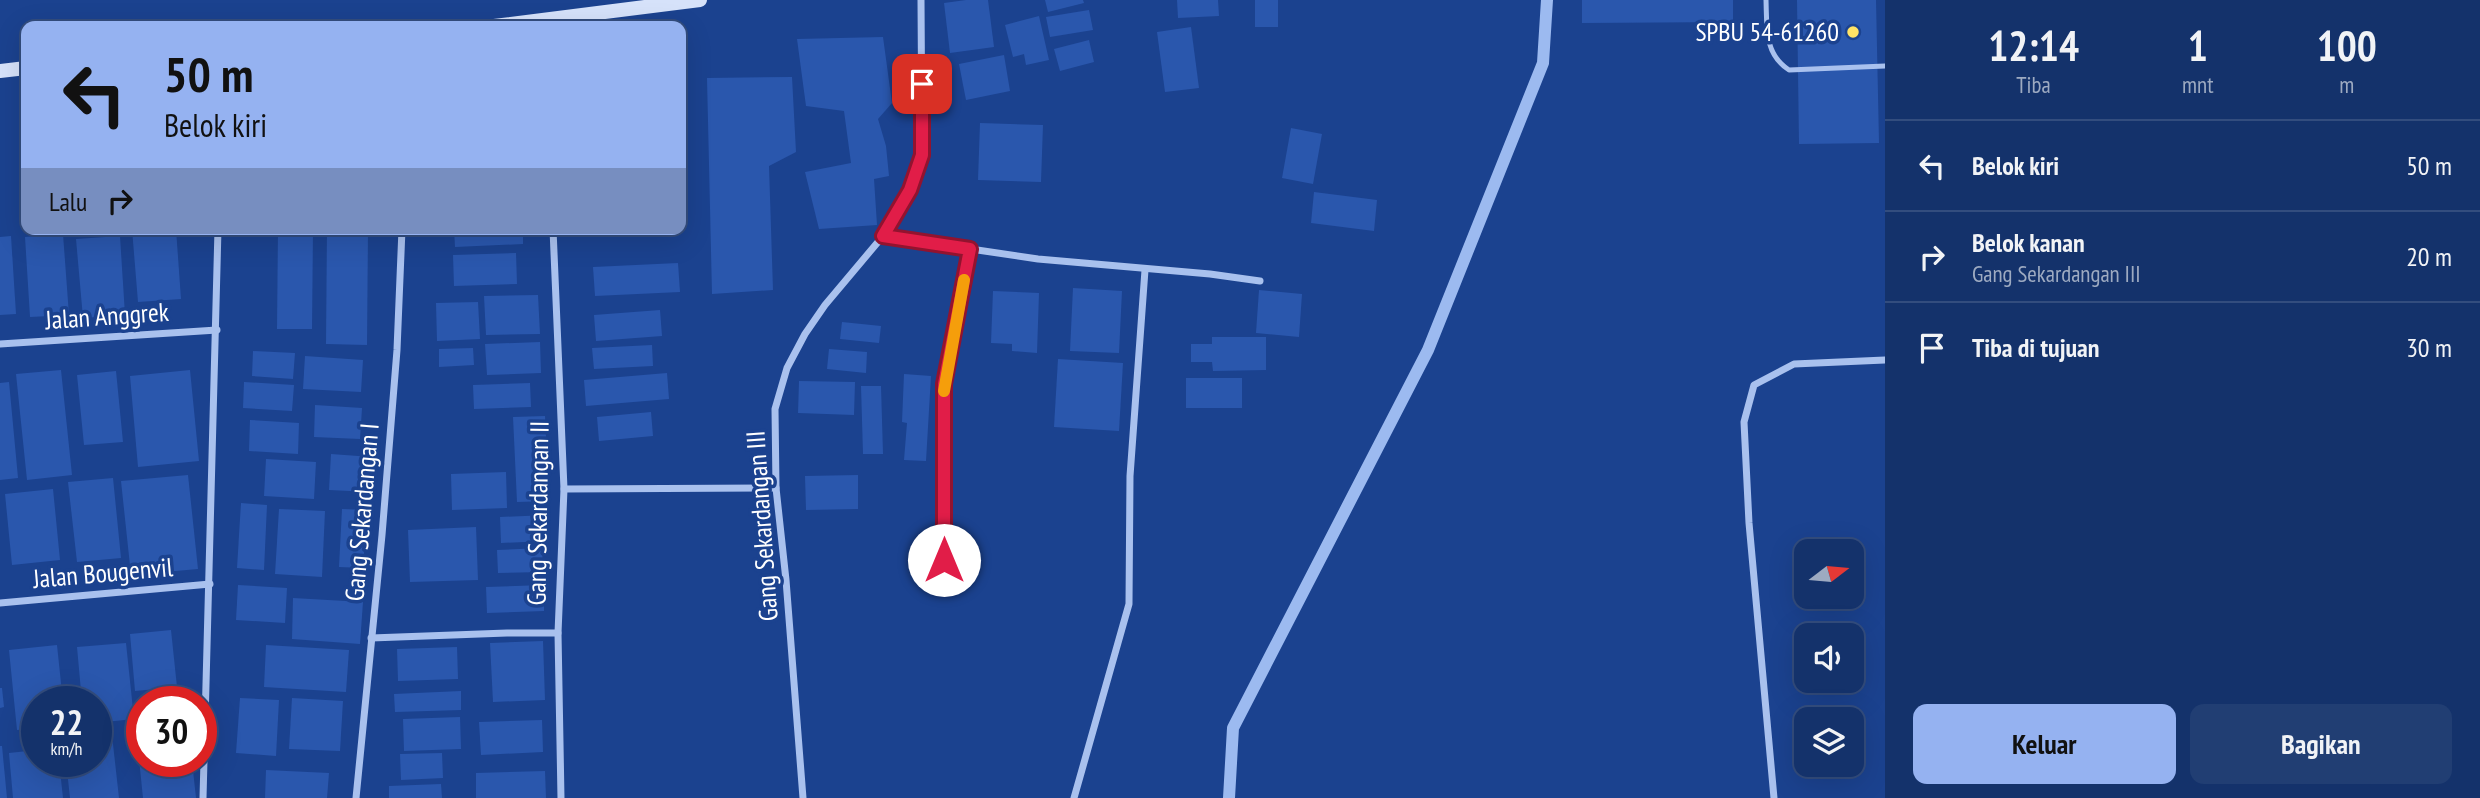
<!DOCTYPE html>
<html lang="id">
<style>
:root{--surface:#14326b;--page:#213e73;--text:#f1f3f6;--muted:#9daac1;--line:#334d7e;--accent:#95b2f1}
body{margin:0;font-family:"PT Sans Narrow",sans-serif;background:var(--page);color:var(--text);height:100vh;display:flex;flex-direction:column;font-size:26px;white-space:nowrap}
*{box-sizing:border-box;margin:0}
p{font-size:23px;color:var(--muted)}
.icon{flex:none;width:38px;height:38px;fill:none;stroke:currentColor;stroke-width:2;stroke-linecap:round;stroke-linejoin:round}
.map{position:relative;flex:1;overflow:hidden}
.details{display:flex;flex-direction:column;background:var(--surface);width:595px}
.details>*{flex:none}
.banner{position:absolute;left:21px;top:21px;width:665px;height:214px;border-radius:14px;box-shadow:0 7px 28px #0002,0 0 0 2px var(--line);background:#95b2f1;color:#111;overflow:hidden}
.needle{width:46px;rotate:74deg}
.buttons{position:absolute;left:1794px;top:539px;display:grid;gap:14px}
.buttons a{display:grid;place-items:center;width:70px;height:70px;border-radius:14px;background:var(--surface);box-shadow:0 7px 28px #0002,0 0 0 2px var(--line);font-size:35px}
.speed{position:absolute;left:21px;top:686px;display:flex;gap:14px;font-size:35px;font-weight:700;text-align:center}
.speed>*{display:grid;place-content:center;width:91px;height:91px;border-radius:50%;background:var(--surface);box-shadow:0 7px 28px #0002,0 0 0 2px var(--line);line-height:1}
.speed small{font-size:18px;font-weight:400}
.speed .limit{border:10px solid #d22;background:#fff;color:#111}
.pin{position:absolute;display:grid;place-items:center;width:60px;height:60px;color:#fff;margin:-30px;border-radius:14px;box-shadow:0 4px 10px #0006}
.me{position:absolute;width:77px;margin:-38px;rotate:0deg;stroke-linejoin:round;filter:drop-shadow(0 0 5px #0008)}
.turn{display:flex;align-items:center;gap:24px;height:147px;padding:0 28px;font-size:32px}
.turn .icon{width:91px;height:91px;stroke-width:2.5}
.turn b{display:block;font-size:49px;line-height:60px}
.then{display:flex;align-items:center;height:66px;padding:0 28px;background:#0003;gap:14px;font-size:26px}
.eta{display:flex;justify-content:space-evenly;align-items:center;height:119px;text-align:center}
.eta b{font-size:42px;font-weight:700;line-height:49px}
.button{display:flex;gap:14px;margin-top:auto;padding:14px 28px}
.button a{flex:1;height:80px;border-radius:14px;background:var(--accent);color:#111;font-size:28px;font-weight:700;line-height:80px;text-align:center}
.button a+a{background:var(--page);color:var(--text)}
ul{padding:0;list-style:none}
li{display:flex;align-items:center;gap:21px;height:91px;padding:0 28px;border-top:2px solid var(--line)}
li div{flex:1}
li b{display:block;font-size:26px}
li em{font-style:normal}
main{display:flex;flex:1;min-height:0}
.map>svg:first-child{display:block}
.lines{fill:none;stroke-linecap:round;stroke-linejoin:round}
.stream{stroke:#9cbaf0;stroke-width:12}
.building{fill:#2a57ad}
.service{stroke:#a9c1ee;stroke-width:5}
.minor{stroke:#a9c1ee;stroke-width:7}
.secondary{stroke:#d6e2fa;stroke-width:14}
.route-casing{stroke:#92132f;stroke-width:18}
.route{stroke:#e11d48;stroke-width:12}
.slow{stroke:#f59e0b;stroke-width:12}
.poi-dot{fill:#ffe366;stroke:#1b428f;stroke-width:2.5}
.labels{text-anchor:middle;stroke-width:7;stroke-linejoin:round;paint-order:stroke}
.poi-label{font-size:26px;fill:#fff;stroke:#1b428f;text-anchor:end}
.street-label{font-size:26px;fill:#fff;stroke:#1b428f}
</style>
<main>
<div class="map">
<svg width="1885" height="798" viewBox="0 0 1885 798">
<rect width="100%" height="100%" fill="#1b428f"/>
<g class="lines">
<polyline class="stream" points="1229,798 1233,728 1428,350 1543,63 1547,0"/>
</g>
<g class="building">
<polygon points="966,0 988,0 994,47 950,53 944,3"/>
<polygon points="1045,0 1083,0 1084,3 1048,12"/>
<polygon points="1177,0 1218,0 1219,16 1178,18"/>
<rect x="1255" y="0" width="23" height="27"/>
<polygon points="1582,0 1733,0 1733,22 1582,23"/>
<polygon points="1797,0 1876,0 1879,143 1799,144"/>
<polygon points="1089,10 1093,30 1050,37 1046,17"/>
<polygon points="1039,16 1049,60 1026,65 1024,54 1013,57 1005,25"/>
<polygon points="1191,27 1199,88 1165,92 1157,32"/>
<polygon points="883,37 892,103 878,119 886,146 889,176 874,179 877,225 819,229 805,172 851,163 844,111 806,106 797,39"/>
<polygon points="1089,40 1094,62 1060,71 1054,49"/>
<polygon points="1004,55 1010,91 966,100 959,64"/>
<polygon points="792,77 796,152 769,166 773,290 712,294 707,78"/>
<polygon points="980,123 1043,125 1041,182 978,180"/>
<polygon points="1291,128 1322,134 1313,184 1282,178"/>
<polygon points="1314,192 1377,200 1374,231 1311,223"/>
<polygon points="132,229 176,229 181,299 138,302"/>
<polygon points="278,229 313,229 312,329 277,329"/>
<polygon points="327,229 368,229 367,345 326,344"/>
<polygon points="454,229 523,229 523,244 455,247"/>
<polygon points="63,234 69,315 30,317 25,237"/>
<polygon points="11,236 16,314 0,315 0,237"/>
<polygon points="120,236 125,315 83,318 76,239"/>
<polygon points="516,253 517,284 454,286 453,255"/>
<polygon points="678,263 680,292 595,296 593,267"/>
<polygon points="1073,288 1122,291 1119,353 1070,351"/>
<polygon points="1259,290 1302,294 1299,337 1256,333"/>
<polygon points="993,291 1039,293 1037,353 1012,351 1012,344 991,343"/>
<polygon points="538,295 540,334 486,335 484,296"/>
<polygon points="478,302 480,339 437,341 436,303"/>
<polygon points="660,310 662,336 596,341 594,315"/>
<polygon points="842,322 881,326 879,343 840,339"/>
<polygon points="1212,337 1266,337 1266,370 1213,371 1212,362 1191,362 1191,344 1212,344"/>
<polygon points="540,342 541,373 487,375 485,344"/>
<polygon points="652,345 653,366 594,369 592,348"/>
<polygon points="473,348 474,365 439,367 439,349"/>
<polygon points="829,349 867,352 866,373 827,369"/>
<polygon points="253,351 295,353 293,379 252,376"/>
<polygon points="305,356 363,360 361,392 303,389"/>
<polygon points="1058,359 1123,363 1119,431 1054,427"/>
<polygon points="61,370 72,475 27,480 16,374"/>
<polygon points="190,370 199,461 138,467 130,376"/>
<polygon points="116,371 123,442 84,445 77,375"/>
<polygon points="667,373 669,399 586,406 584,380"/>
<polygon points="904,374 931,376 926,461 904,460 907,423 902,422"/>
<rect x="1186" y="378" width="56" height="30"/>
<polygon points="799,381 855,382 854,415 798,413"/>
<polygon points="9,382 18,478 0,480 0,383"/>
<polygon points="244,382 294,385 292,411 243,408"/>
<polygon points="530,383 531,407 474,409 473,385"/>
<polygon points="861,386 881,386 883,454 863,454"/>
<polygon points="315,405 362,408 360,439 314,437"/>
<polygon points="651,412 653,436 599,441 597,417"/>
<polygon points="545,416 549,501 517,502 513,417"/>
<polygon points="250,420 299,423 298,454 249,451"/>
<polygon points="331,454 372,457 370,492 329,490"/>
<polygon points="266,459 316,462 314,499 264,496"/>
<polygon points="506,472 507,508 452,510 451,474"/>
<polygon points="188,475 198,569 131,575 121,481"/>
<polygon points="858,475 858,509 806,510 805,476"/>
<polygon points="113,478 121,558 77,562 68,482"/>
<polygon points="53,489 60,560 12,565 5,494"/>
<polygon points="241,503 267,505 264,570 237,568"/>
<polygon points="279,509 325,511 322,577 275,574"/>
<polygon points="342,509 367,510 363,568 339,567"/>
<polygon points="547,515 548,541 501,543 500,517"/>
<polygon points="476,527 478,580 410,582 408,530"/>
<polygon points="542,548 543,572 498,573 497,550"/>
<polygon points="238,585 287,588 285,623 236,620"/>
<polygon points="544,585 544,611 487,613 486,587"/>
<polygon points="293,598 363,602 360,644 292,639"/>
<polygon points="171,630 177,687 135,691 130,634"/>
<polygon points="543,641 545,700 493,702 490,643"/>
<polygon points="126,643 134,719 96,723 96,702 82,702 77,647"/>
<polygon points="57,645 63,702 37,702 37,728 17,730 9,650"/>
<polygon points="266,645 349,650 346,692 264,687"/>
<polygon points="457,647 458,679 398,681 397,649"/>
<polygon points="0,688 2,688 4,707 0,708"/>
<polygon points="461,691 461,710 395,712 394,694"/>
<polygon points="194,693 195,702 152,702 151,697"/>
<polygon points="240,698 279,700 276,756 236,753"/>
<polygon points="292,698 343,701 340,751 289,749"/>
<polygon points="460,717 461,749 404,751 403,719"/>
<polygon points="542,720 543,752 481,755 479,722"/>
<polygon points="112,735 119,798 70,798 66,761 96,761 96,737"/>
<polygon points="0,746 2,746 7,798 0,798"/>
<polygon points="142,748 142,761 192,761 196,798 143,798 138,749"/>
<polygon points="37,750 37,761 59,761 63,798 13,798 9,753"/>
<polygon points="442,753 443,778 401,780 400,754"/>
<polygon points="266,770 329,773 327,798 265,798"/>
<polygon points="545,771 546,798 476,798 476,773"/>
<polygon points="441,784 442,798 389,798 389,786"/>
</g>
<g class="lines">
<path class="service" d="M 1766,0 C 1767,27 1764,54 1789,70 L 1885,66"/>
<g class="minor">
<polyline points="553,229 564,489 558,633 561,798"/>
<polyline points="883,236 1038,259 1210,274 1260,281"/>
<polyline points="0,344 217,330"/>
<polyline points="564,489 776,488"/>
<polyline points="944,560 944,384 970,249"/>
<polyline points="0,603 210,584"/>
<polyline points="371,638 507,633 558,633"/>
<polyline points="203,798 218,229"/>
<polyline points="356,798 382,535 397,350 402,229"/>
<polyline points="803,798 786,580 776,488 775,409 787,368 805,334 825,305 883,236 910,190 922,154 921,0"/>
<polyline points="1074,798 1129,604 1130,476 1145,270"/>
<polyline points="1774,798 1749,523 1744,422 1754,385 1794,364 1885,360"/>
</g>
<g class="secondary">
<polyline points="494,26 700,0"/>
<polyline points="0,71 26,68"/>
</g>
</g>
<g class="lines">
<defs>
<polyline id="route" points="922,84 922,155 910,190 883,236 970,249 944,384 944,560"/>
</defs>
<use href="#route" class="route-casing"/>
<use href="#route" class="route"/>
<polyline class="slow" points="944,391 964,280"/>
</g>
<circle class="poi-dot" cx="1853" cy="32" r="7"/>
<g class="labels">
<g class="poi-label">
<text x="1839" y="41">SPBU 54-61260</text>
</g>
<g class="street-label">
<text transform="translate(107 316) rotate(-4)" y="9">Jalan Anggrek</text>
<text transform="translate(362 512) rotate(-85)" y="9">Gang Sekardangan I</text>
<text transform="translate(538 513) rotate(-89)" y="9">Gang Sekardangan II</text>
<text transform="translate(762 526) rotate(-94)" y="9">Gang Sekardangan III</text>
<text transform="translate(103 573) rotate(-5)" y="9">Jalan Bougenvil</text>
</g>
</g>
</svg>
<div class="buttons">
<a><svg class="needle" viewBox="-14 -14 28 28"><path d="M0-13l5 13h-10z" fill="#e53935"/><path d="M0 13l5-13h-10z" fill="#9daac1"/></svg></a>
<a><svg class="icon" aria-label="sound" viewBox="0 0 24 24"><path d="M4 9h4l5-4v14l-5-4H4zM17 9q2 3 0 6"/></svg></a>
<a><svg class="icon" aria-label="layers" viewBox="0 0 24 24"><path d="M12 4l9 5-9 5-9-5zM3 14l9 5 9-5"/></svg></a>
</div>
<div class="speed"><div>22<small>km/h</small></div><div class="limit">30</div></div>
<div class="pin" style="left:922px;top:84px;background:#d93025"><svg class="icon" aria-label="arrive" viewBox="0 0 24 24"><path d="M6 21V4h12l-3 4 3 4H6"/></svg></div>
<svg class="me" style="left:944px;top:560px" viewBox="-20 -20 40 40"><circle r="19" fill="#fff"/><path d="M0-13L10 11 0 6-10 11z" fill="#e11d48"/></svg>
<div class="banner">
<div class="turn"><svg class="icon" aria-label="left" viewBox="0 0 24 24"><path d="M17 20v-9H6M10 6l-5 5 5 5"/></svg><div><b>50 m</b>Belok kiri</div></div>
<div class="then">Lalu<svg class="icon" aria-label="right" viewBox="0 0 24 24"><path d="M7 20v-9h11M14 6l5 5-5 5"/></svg></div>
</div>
</div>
<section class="details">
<div class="eta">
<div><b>12:14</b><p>Tiba</p></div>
<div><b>1</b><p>mnt</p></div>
<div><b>100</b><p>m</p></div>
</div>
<ul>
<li><svg class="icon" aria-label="left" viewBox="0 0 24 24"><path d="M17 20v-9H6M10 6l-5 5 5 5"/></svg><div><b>Belok kiri</b></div><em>50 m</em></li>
<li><svg class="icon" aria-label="right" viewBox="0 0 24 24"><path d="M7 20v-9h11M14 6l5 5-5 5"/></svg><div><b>Belok kanan</b><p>Gang Sekardangan III</p></div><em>20 m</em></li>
<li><svg class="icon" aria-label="arrive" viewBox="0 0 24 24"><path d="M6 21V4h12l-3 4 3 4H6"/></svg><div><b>Tiba di tujuan</b></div><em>30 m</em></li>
</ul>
<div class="button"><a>Keluar</a><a>Bagikan</a></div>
</section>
</main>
